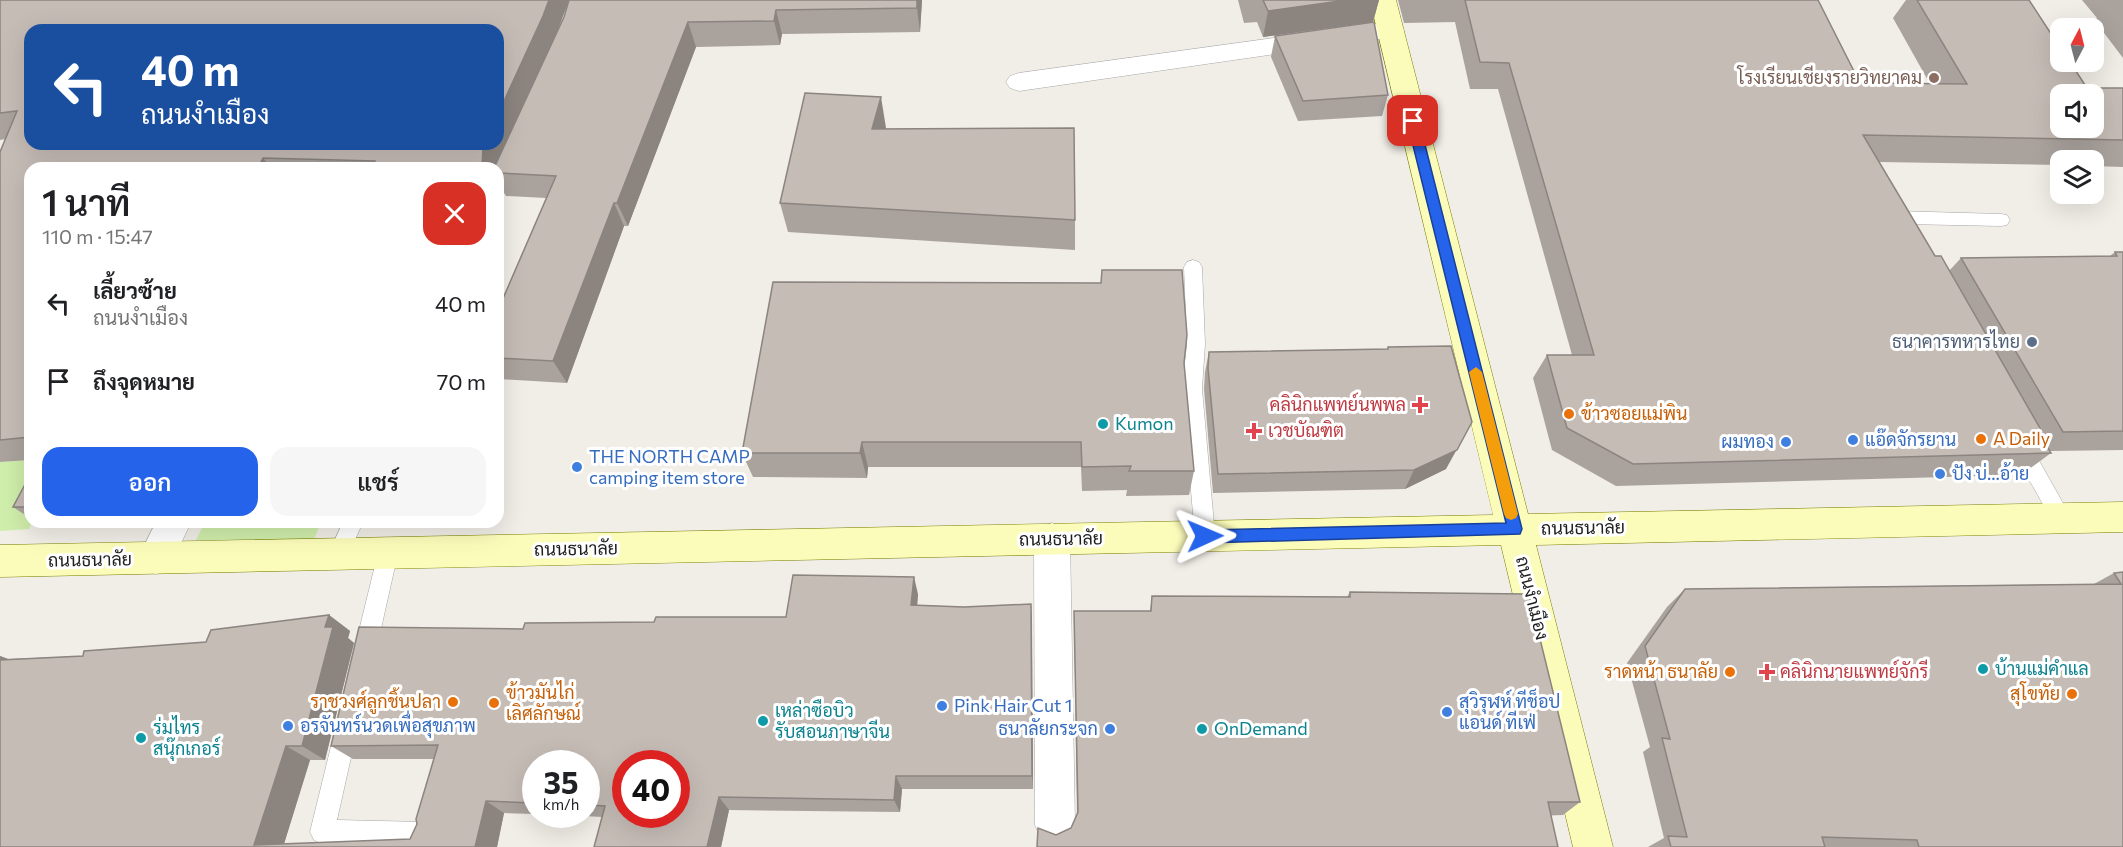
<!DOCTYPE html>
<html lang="th">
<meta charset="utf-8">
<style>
:root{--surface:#fff;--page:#f6f6f6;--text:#202124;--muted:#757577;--accent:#2563eb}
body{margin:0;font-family:Commissioner,Sarabun,sans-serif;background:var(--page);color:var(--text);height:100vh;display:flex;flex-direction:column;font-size:22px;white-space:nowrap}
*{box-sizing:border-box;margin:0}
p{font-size:20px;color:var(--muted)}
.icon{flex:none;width:33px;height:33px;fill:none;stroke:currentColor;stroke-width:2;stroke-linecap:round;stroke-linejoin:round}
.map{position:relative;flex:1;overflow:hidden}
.drawer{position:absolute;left:24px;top:162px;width:480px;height:366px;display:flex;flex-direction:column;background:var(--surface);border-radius:18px;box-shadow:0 6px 24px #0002}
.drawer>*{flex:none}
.top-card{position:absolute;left:24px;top:24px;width:480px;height:126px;border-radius:18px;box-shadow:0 6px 24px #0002;background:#1a4fa0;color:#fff;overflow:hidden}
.needle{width:39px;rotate:7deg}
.buttons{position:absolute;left:2050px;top:18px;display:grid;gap:12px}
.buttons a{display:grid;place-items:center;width:54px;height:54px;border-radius:12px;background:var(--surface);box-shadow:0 6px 24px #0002;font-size:30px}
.speed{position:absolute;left:522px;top:750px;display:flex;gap:12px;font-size:30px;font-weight:700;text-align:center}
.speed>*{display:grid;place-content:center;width:78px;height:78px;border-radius:50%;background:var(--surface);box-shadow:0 6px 24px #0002;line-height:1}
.speed small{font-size:15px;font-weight:400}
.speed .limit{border:9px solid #d22;background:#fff;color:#111}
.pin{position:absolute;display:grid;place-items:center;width:51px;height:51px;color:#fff;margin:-26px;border-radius:12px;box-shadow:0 3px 9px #0006}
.me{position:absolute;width:66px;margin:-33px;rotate:89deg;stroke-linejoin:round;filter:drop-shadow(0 0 4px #0008)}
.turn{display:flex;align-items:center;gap:21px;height:126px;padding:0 18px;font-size:27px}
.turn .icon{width:78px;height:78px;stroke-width:2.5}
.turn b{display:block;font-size:42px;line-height:51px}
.round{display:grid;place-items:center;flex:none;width:63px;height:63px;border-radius:18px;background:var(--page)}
.overview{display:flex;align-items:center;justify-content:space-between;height:102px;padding:0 18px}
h1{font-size:36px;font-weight:600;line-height:45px}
.primary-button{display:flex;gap:12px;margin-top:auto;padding:12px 18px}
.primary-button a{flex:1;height:69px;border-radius:18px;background:var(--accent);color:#fff;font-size:24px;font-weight:600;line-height:69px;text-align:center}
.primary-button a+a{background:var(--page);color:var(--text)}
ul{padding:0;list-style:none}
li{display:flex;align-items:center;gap:18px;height:78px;padding:0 18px}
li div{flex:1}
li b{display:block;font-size:22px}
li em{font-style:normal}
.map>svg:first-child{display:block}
.grass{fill:#cfedab}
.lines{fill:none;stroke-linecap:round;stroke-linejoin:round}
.lane-casing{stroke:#a7a7a7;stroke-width:1}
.street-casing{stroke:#a7a7a7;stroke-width:1}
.secondary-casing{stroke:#787f00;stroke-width:1}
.lane{fill:#fff;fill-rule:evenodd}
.street{fill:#fff;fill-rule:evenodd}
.secondary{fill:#fcfcba;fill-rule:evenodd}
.wall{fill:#aaa29d;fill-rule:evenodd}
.shaded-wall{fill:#8b847f}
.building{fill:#c6bcb6;stroke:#8b847f;stroke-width:1.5;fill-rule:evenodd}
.route{fill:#2563eb;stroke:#184099;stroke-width:1.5}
.slow{fill:#f59e0b}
.education-dot{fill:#8d6e63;stroke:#fff;stroke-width:2}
.service-dot{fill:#5c6f8a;stroke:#fff;stroke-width:2}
.health-dot{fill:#e0444e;stroke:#fff;stroke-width:2}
.food-dot{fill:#e8710a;stroke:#fff;stroke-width:2}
.culture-dot{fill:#0f9aa8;stroke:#fff;stroke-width:2}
.shop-dot{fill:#3f7fe0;stroke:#fff;stroke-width:2}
.labels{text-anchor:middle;stroke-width:6;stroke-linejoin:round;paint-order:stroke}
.education-label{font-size:18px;fill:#785e54;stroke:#fff;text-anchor:end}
.service-label{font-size:18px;fill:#4e5e75;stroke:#fff;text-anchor:end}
.health-label{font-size:18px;fill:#be3a42;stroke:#fff;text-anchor:start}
.food-label{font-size:18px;fill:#c56008;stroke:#fff;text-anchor:start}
.culture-label{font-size:18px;fill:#0d838f;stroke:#fff;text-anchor:start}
.shop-label{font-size:18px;fill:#366cbe;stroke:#fff;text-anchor:start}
.street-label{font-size:18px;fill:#202020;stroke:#fff}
</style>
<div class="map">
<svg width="2123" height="847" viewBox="0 0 2123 847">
<rect width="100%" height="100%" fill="#f1ede7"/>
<g class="grass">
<polygon points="30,460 32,522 29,529 0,531 0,462"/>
<polygon points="205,522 321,522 313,542 196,540"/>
</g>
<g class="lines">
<defs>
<g id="lane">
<polygon points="1894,211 2001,214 2007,215 2010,220 2007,225 2001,226 1905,224 1897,228 1891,227 1885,217 1888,212"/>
<polygon points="1193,260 1199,262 1202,267 1205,344 1202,389 1215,536 1212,543 1205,545 1198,543 1195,536 1182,389 1187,344 1184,267 1187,262"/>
<polygon points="2020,437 2027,439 2068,512 2071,518 2068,524 2061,527 2054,524 2013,451 2010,445 2013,439"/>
<polygon points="343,522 363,522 345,562 338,564 331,562 328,555"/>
<polygon points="388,544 395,546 398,553 376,651 373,658 365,661 357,658 354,651 378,553 381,546"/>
<polygon points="347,715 355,718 358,726 337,820 424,822 432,826 436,834 432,842 424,846 322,844 314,840 310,832 336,726 339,718"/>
</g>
<g id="street">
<polygon points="1391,22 1400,24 1404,30 1400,36 1019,91 1010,88 1006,82 1010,76 1019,73"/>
<polygon points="156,522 191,522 169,569 156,574 143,569 138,558"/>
<polygon points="1052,523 1064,528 1070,539 1075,825 1069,839 1055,845 1041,839 1035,825 1034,539 1040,528"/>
</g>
<polygon id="secondary" points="1370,0 1396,0 1528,514 2123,502 2123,532 1536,545 1613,847 1573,847 1501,545 0,577 0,545 1493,515"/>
</defs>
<use href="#lane" class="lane-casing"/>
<use href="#street" class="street-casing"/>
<use href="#secondary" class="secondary-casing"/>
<use href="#lane" class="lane"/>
<use href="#street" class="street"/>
<use href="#secondary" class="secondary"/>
</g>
<g class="wall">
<path d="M 0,0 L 569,0 L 557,32 L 564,17 L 569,0 L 922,0 L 920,32 L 782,34 L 780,45 L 696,47 L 628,226 L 624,226 L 567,383 L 498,379 L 498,310 L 546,198 L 506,196 L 498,183 L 498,168 L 30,168 L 30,460 L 0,462 L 0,152 L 5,139 L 0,140 ZM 30,30 L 498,144 L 350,146 Z"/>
<polygon points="1238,0 1379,0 1373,22 1263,37 1257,22 1244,23"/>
<polygon points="1398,0 1818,0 1860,83 1930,84 1893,18 1906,0 2029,0 2087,88 2123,88 2123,167 2094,166 2094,160 2061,160 2061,165 1879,162 1935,256 1949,271 1961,258 2110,256 2115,252 2123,252 2123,450 2050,451 2051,453 2021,475 1616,486 1552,450 1533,378 1547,355 1572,355 1498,89 1470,89 1455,22 1404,23"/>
<polygon points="2082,0 2123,0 2123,58 2095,21 2097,18"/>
<polygon points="1275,36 1388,95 1382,116 1298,121 1271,57"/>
<polygon points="886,128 885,129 1075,220 1075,250 788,232 780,203"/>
<polygon points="1388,347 1446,469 1405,489 1213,493 1204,389 1205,372 1209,352 1387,349"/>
<polygon points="1184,363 1194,471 1189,495 1126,496 1127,490 1082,491 1081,467 868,467 867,478 753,477 742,453"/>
<polygon points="30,475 30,518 13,507"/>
<polygon points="36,522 154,522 153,524 43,527"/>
<polygon points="2123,572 2123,847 1648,847 1664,838 1643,752 1650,747 1627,663 1667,607 1685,589 2094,584 2114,573"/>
<polygon points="1350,592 1580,802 1563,815 1056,835 1071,828 1077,814 1074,611 1150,611 1152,596 1347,597"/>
<polygon points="918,594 917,605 964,607 1031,604 1033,789 902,789 900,812 729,810 721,847 594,847 602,817 548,814 586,814 586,764 536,764 536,814 504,813 497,847 0,847 0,656 8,659 83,656 206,642 329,615 350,631 348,638 354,643 325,760 310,760 284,844 410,839 417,824 434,759 353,759 331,746 523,629 654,622 786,617"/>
</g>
<g class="shaded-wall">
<polygon points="549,0 569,0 554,40 497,168 482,168 483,147 484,144 498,144 498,114"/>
<polygon points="917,0 922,0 920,32 917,8"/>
<polygon points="1347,0 1379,0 1373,22 1263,37 1268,11"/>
<polygon points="776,10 782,34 780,45 774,21"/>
<polygon points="688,22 696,47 628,226 617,203"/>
<polygon points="881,97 886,128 878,160 872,129"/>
<polygon points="321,144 351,144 342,160 332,160"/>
<polygon points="263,158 271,168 258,168"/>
<polygon points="614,203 624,226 567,383 553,361"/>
<polygon points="1472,422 1446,469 1405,489 1414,470"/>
<polygon points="862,442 868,467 867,478 860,453"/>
<polygon points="914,577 918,594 916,622 911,605"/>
<polygon points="1031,604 1032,620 1033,789 1032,776"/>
<polygon points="329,615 350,631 348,638 354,643 325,760 302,746 325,627"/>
<polygon points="0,656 8,659 0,676"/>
<polygon points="286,746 310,760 283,847 254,845"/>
<polygon points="896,776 902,789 900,812 894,800"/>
<polygon points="719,797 729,810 721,847 707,847"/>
<polygon points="486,801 504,813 497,847 475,847"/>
</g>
<g class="building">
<polygon points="0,0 549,0 543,16 498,114 498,30 30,30 30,144 321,144 321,145 352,146 353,144 484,144 483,147 482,168 371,168 375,161 263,158 258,168 30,168 30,437 0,440 0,152 17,111 0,113"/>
<polygon points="569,0 917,0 917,8 776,10 774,21 688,22 617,203 614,203 553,361 498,358 498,310 556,176 498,173 498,168 494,168 564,17"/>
<polygon points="1263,0 1347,0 1268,11"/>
<path d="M 1465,0 L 1818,0 L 1860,83 L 1967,84 L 1917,0 L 2029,0 L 2061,49 L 2061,62 L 2070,62 L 2087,88 L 2123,88 L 2123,140 L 1863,135 L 1935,256 L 1941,256 L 2041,430 L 2037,430 L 2051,453 L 1633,464 L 1567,428 L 1547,355 L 1594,355 L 1509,63 L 1480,62 ZM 2061,94 L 2094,94 L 2094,128 L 2061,128 Z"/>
<polygon points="1374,22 1388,95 1303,101 1275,36"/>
<polygon points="805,93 881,97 872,129 1074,128 1075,220 780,203"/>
<polygon points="2115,252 2123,252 2123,431 2063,432 1961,258 2117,256"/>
<polygon points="1102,270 1182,270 1187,335 1184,363 1194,471 1129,471 1131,466 1082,467 1081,442 862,442 860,453 742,453 773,282 1101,283"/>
<polygon points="1451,346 1472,422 1457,450 1414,470 1218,474 1208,368 1209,352 1388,349 1388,347"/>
<polygon points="30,475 30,507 13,507"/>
<polygon points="2123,572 2123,847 1919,847 1917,840 1822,837 1825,847 1671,847 1668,836 1687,837 1662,738 1670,739 1645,646 1685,589 2121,584 2114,573"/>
<path d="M 793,575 L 914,577 L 911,605 L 964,607 L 1031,604 L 1032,776 L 896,776 L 894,800 L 719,797 L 707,847 L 594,847 L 605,806 L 586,805 L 586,764 L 536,764 L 536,803 L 486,801 L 475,847 L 0,847 L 0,660 L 83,656 L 84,651 L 206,642 L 211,630 L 329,615 L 325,627 L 333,627 L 302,746 L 286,746 L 254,845 L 410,839 L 417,824 L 416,819 L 438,745 L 331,746 L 359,627 L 523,629 L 525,623 L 654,622 L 656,617 L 786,617 ZM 626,764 L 676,764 L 676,814 L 626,814 Z"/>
<polygon points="1350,592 1529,594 1580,802 1548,802 1558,847 1037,847 1038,828 1056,835 1071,828 1078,812 1074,611 1151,611 1152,596 1350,597"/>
</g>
<polygon class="route" points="1413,117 1419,121 1522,529 1520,534 1205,543 1200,541 1198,536 1200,532 1205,530 1506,523 1407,121"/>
<polygon class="slow" points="1476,367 1482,372 1518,514 1516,518 1511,520 1506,518 1504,514 1469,372"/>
<circle class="education-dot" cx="1934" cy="78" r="6"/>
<circle class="service-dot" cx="2032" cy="342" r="6"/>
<g class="health-dot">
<path d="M1417 396h6v6h6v6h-6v6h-6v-6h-6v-6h6z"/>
<path d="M1251 422h6v6h6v6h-6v6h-6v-6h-6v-6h6z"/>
<path d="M1764 663h6v6h6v6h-6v6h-6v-6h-6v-6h6z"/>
</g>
<g class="food-dot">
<circle cx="1569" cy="414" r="6"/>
<circle cx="1981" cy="439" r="6"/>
<circle cx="1730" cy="672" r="6"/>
<circle cx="2072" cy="694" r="6"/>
<circle cx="453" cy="702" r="6"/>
<circle cx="494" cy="703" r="6"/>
</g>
<g class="culture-dot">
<circle cx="1103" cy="424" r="6"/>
<circle cx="1983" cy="669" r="6"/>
<circle cx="763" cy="721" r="6"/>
<circle cx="1202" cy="729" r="6"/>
<circle cx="141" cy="738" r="6"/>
</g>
<g class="shop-dot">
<circle cx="1853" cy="440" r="6"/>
<circle cx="1786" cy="442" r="6"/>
<circle cx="577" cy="467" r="6"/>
<circle cx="1940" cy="474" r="6"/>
<circle cx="942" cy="706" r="6"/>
<circle cx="1447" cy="712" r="6"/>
<circle cx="288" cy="726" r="6"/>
<circle cx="1110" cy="729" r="6"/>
</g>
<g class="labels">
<g class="education-label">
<text x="1922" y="84">โรงเรียนเชียงรายวิทยาคม</text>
</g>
<g class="service-label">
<text x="2020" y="348">ธนาคารทหารไทย</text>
</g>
<g class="health-label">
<text x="1406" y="411" text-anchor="end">คลินิกแพทย์นพพล</text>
<text x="1268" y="437">เวชบัณฑิต</text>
<text x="1780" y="678">คลินิกนายแพทย์จักรี</text>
</g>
<g class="food-label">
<text x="1581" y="420">ข้าวซอยแม่พิน</text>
<text x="1993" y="445">A Daily</text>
<text x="1718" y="678" text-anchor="end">ราดหน้า ธนาลัย</text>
<text x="506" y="699">ข้าวมันไก่<tspan x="506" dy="21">เลิศลักษณ์</tspan></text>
<text x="2060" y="700" text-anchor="end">สุโขทัย</text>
<text x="441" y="708" text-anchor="end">ราชวงศ์ลูกชิ้นปลา</text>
</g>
<g class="culture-label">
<text x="1115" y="430">Kumon</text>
<text x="1995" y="675">บ้านแม่คำแล</text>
<text x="775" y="717">เหล่าซือบิว<tspan x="775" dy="21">รับสอนภาษาจีน</tspan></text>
<text x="153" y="734">ร่มไทร<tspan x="153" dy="21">สนุ๊กเกอร์</tspan></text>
<text x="1214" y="735">OnDemand</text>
</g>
<g class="shop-label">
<text x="1865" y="446">แอ๊ดจักรยาน</text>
<text x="1774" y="448" text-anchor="end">ผมทอง</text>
<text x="589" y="463">THE NORTH CAMP<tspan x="589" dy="21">camping item store</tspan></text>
<text x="1952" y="480">ปัง บ่...อ้าย</text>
<text x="1459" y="708">สุวิรุฬห์ ทีช็อป<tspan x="1459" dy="21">แอนด์ ทีเฟ่</tspan></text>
<text x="954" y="712">Pink Hair Cut 1</text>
<text x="300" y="732">อรจันทร์นวดเพื่อสุขภาพ</text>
<text x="1098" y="735" text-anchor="end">ธนาลัยกระจก</text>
</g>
<g class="street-label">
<text transform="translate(1583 528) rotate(-1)" y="6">ถนนธนาลัย</text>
<text transform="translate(1061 539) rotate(-1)" y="6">ถนนธนาลัย</text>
<text transform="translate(576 549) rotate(-1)" y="6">ถนนธนาลัย</text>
<text transform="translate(90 560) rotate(-1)" y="6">ถนนธนาลัย</text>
<text transform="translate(1532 598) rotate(76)" y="6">ถนนงำเมือง</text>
</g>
</g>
</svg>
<div class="buttons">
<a><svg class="needle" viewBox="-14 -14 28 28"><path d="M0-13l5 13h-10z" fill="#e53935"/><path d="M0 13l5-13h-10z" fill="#757577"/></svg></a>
<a><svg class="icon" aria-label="sound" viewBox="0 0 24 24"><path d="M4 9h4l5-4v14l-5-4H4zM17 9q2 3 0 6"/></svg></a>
<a><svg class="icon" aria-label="layers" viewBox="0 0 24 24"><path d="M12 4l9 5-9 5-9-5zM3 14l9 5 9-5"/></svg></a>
</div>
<div class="speed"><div>35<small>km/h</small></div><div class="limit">40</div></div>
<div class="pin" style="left:1413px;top:121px;background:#d93025"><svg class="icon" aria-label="arrive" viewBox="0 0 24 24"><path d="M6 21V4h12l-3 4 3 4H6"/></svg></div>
<svg class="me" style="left:1205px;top:536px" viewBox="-20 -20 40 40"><path d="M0-17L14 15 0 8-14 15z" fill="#2563eb" stroke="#fff" stroke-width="4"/></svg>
<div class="top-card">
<div class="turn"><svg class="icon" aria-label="left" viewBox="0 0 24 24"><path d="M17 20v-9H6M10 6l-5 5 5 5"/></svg><div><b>40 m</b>ถนนงำเมือง</div></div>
</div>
<section class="drawer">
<div class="overview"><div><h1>1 นาที</h1><p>110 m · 15:47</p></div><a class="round" style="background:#d93025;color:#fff"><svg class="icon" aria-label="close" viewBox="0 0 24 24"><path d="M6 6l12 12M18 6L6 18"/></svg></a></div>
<ul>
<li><svg class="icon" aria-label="left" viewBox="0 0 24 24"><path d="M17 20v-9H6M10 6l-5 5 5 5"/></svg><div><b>เลี้ยวซ้าย</b><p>ถนนงำเมือง</p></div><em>40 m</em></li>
<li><svg class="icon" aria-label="arrive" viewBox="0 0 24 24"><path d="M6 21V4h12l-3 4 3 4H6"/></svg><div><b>ถึงจุดหมาย</b></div><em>70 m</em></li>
</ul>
<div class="primary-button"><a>ออก</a><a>แชร์</a></div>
</section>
</div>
